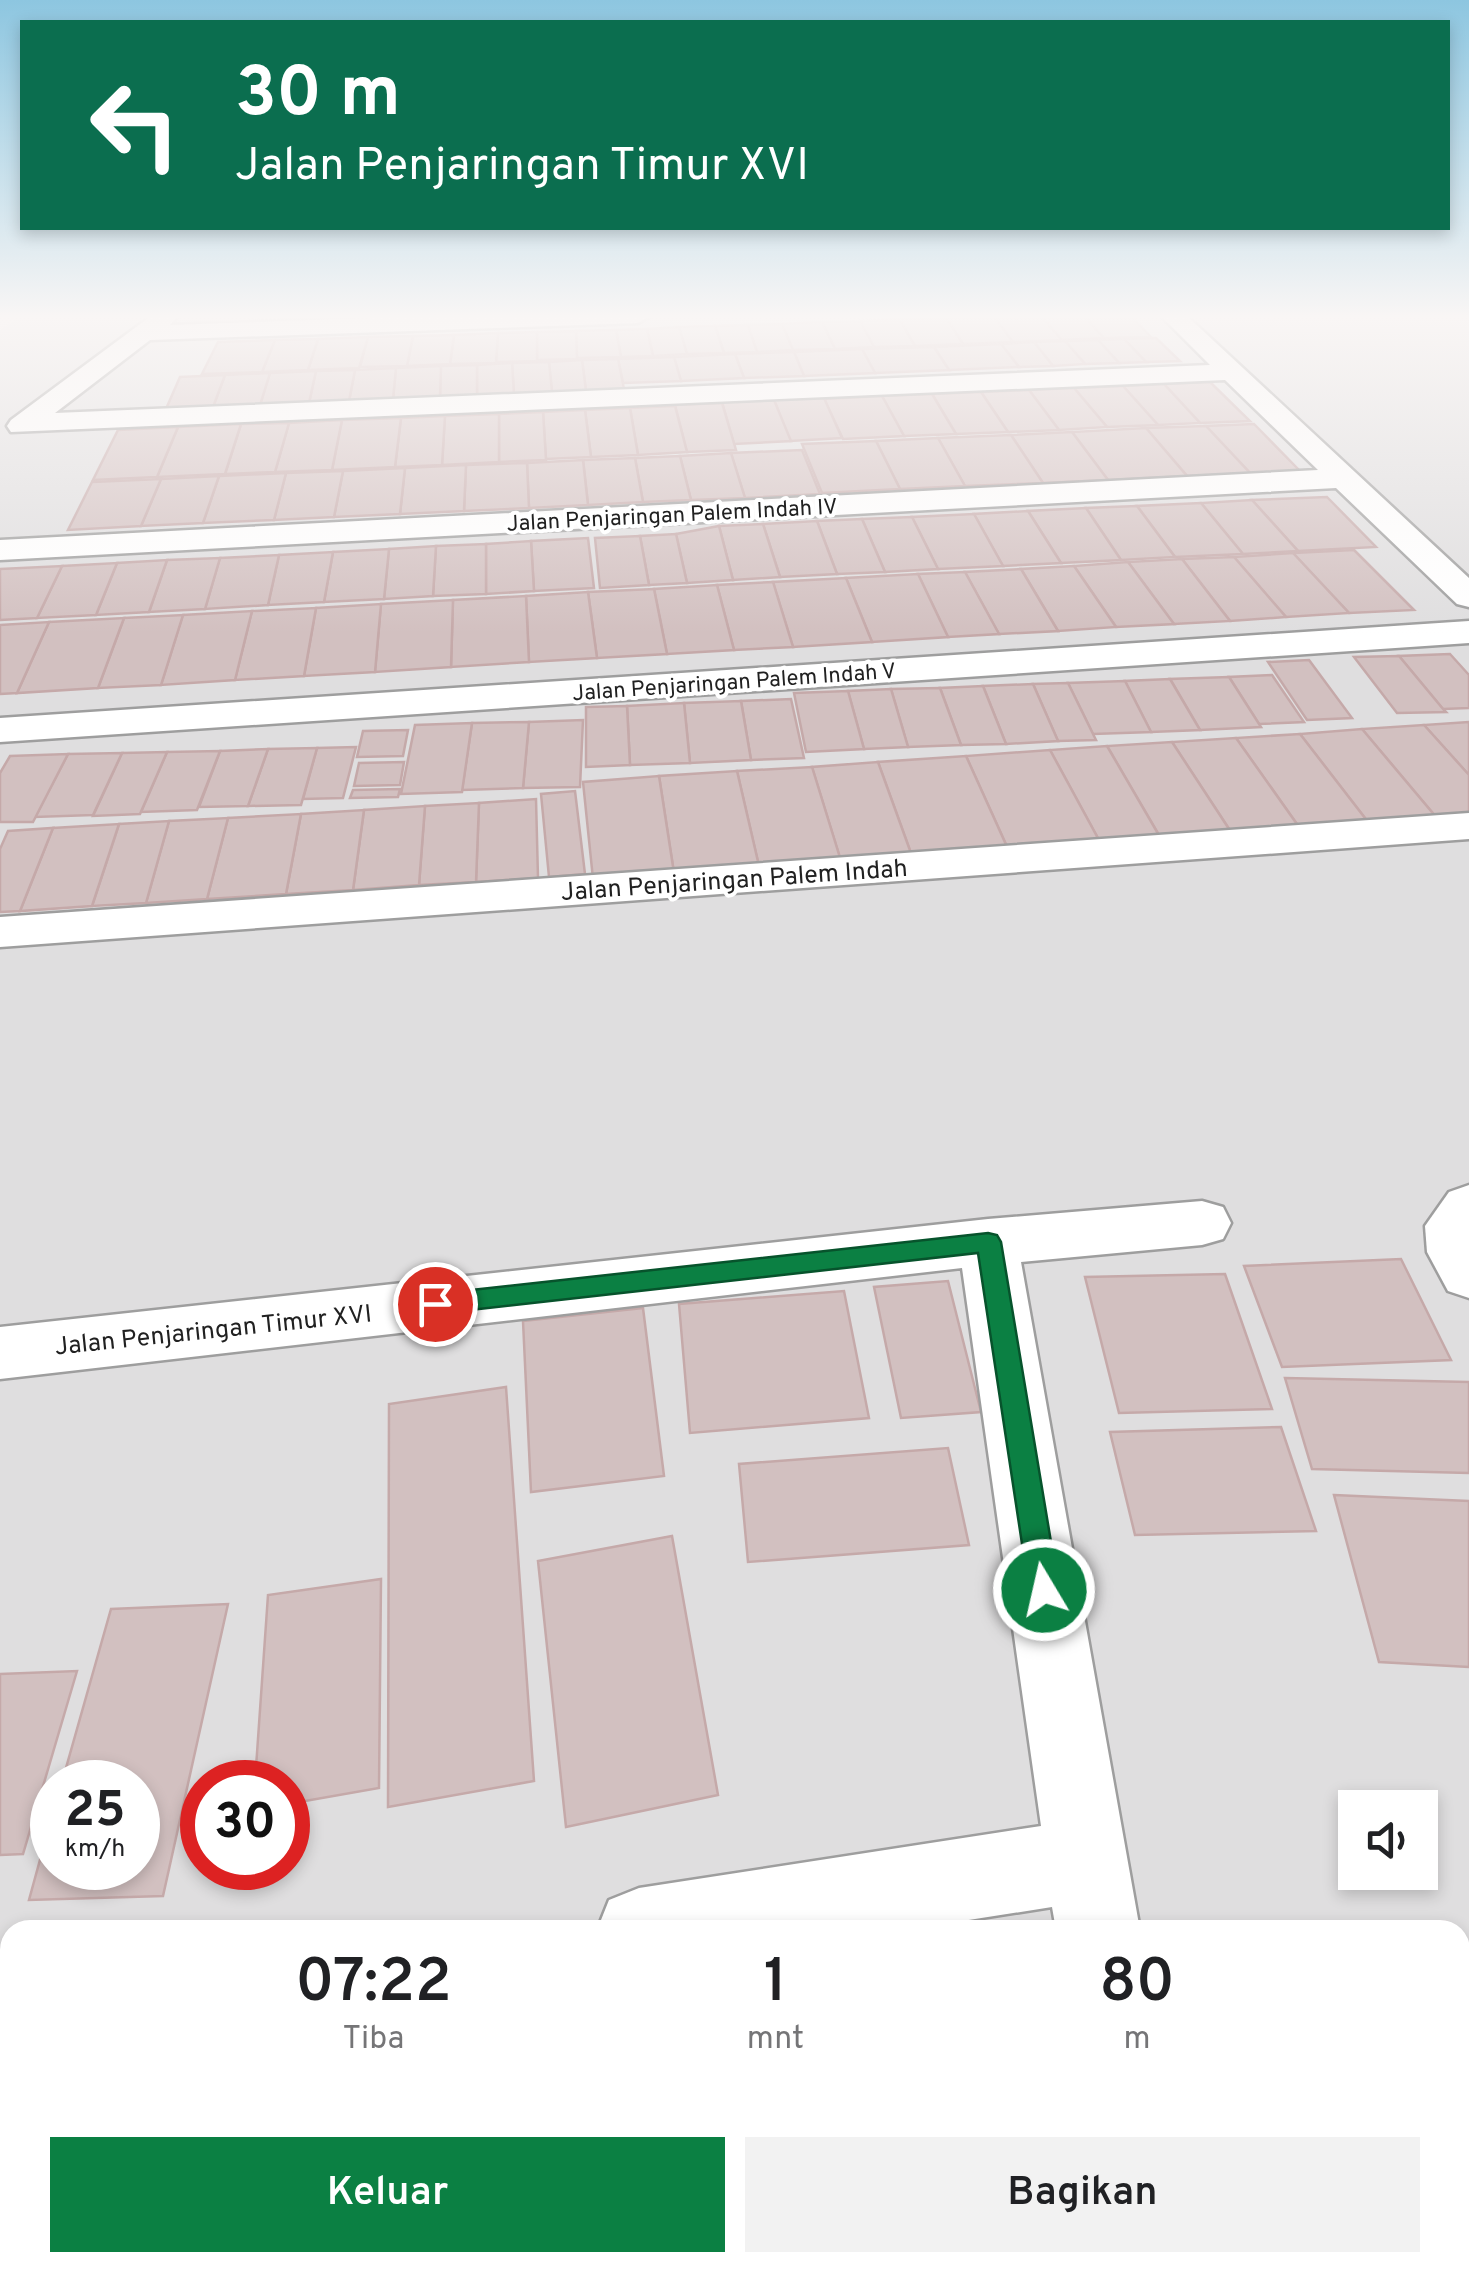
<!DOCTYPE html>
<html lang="id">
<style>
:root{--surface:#fff;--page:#f2f2f2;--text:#202124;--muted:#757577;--accent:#0b8043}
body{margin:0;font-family:Overpass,sans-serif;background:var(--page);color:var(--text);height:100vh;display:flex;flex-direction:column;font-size:38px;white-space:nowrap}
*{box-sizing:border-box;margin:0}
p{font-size:32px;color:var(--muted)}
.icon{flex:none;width:55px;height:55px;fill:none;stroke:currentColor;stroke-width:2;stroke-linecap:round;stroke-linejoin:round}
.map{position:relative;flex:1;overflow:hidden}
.drawer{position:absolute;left:0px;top:1920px;width:1470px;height:352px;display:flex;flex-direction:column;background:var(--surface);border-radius:30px 30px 0 0;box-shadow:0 5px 15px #0003}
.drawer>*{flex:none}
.banner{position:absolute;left:20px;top:20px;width:1430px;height:210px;border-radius:0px;box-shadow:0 5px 15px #0003;background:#0b6e4f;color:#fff;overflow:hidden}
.controls{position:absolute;left:1338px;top:1790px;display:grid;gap:20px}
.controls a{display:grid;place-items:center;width:100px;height:100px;border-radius:0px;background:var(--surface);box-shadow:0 5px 15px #0003;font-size:50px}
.speed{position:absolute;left:30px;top:1760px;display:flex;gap:20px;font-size:50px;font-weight:700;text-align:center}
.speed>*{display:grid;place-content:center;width:130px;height:130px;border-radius:50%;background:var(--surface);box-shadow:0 5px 15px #0003;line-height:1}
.speed small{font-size:25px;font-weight:400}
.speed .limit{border:15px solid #d22;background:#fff;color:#111}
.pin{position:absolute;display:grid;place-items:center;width:85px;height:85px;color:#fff;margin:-42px;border:5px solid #fff;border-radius:50%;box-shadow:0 2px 10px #0007}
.me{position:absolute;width:110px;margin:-55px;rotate:351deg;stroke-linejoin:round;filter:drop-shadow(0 0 8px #0008)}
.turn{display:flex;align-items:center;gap:35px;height:210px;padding:0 50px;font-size:45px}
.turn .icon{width:130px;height:130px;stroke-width:2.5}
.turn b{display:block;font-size:70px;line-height:85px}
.eta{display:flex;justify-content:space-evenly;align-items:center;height:170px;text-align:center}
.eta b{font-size:60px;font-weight:600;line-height:70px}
.cta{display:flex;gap:20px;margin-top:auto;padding:20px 50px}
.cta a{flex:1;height:115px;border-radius:0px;background:var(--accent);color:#fff;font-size:40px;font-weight:600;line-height:115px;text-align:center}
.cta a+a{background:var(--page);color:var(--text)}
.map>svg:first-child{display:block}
.residential{fill:#dfdedf;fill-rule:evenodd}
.building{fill:#d2c0c0;stroke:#c5a9a9;stroke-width:2.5}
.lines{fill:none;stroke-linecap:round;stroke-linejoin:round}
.minor-casing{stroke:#9e9e9e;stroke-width:5}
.minor{fill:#fff;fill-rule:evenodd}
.route{fill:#0b8043;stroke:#07532c;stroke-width:2.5}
.labels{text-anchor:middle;stroke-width:8;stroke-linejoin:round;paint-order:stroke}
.far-street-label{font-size:22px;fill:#212121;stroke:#fff}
.street-label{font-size:25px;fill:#212121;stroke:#fff}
</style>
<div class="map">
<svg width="1469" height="2272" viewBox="0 0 1469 2272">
<rect width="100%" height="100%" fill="#f2eae8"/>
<path class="residential" d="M 21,316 L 1469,316 L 1469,2272 L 0,2272 L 0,330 ZM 52,1782 L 138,1782 L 138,1868 L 52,1868 ZM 202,1782 L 288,1782 L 288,1868 L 202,1868 ZM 1355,1808 L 1420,1808 L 1420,1872 L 1355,1872 ZM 10,1930 L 1460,1930 L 1460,2262 L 10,2262 Z"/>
<g class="building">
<polygon points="993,316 1041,316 1062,340 1013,342"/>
<polygon points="993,316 1013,342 963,344 946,318"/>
<polygon points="1041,316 1084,316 1104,338 1062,340"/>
<polygon points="1084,316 1131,316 1151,337 1104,338"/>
<polygon points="946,318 963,344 915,346 899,319"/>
<polygon points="899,319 915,346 874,347 860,321"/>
<polygon points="860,321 874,347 835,349 822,322"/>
<polygon points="822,322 835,349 793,350 782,324"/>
<polygon points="782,324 793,350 757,352 748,325"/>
<polygon points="748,325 757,352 724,353 715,326"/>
<polygon points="715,326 724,353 687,354 679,327"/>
<polygon points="679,327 687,354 653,356 647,329"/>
<polygon points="647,329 653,356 621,357 616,330"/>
<polygon points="616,330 621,357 577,358 576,331"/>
<polygon points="576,331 577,359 537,360 537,332"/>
<polygon points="537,332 537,361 496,362 498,333"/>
<polygon points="498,333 496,363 450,364 454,335"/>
<polygon points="454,335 450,364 407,366 413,336"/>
<polygon points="413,336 407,366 360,367 368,337"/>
<polygon points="368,337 359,368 308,370 318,339"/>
<polygon points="1156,338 1180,361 1146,362 1124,339"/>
<polygon points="318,339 308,370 262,372 275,340"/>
<polygon points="1124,339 1146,362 1119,363 1098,340"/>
<polygon points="275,340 262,372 202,374 218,342"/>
<polygon points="1098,340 1119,363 1085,364 1065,341"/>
<polygon points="1065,341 1085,364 1053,366 1034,342"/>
<polygon points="1034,342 1053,366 1019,367 1001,344"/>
<polygon points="1001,344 1019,367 949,370 934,347"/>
<polygon points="934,347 949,370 875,373 862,349"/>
<polygon points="862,349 875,373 804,376 794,352"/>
<polygon points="794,352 804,376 744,378 735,354"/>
<polygon points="735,354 744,378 681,381 674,357"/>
<polygon points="674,357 681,381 623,383 618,359"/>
<polygon points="618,359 624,389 586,391 582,360"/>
<polygon points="582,360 586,391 552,392 549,362"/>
<polygon points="549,362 552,392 514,394 512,363"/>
<polygon points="512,363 514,394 477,396 477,365"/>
<polygon points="477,365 477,396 440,397 441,366"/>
<polygon points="441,366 440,397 393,399 396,368"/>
<polygon points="396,368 393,399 349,401 355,370"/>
<polygon points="355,370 349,401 309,403 316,371"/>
<polygon points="316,371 309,403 260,405 270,373"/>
<polygon points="270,373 260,405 213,407 225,375"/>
<polygon points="225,375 213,407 166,409 180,377"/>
<polygon points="1210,382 1250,421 1200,423 1164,384"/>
<polygon points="1164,384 1200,423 1158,425 1123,386"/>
<polygon points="1123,386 1158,425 1107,427 1074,388"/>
<polygon points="1074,388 1107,427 1059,430 1029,390"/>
<polygon points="1029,390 1059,430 1008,432 981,392"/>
<polygon points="981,392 1008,432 956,434 932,394"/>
<polygon points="932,394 956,434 904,436 882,396"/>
<polygon points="882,396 904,436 843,439 824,399"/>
<polygon points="824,398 842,438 790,441 774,400"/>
<polygon points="774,400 791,441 734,444 722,402"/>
<polygon points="722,403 736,450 687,452 675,405"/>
<polygon points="675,406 687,452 638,455 630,408"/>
<polygon points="630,408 638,455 591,457 585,410"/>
<polygon points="585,410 591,457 546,459 543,412"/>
<polygon points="543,412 546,460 499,462 499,414"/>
<polygon points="499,414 499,462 442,465 445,416"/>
<polygon points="445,416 442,465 395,467 401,418"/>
<polygon points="401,418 395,467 332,470 342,420"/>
<polygon points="342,420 332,470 275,472 289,423"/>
<polygon points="289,423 275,472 225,474 241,424"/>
<polygon points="241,424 225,474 157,477 178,427"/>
<polygon points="1254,424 1300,471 1250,473 1206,426"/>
<polygon points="1206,426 1250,473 1187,476 1146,428"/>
<polygon points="178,427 157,477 93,480 118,430"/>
<polygon points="1146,428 1187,476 1108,480 1072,432"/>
<polygon points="1072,432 1108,480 1043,483 1011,435"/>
<polygon points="1011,435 1043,483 965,486 938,438"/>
<polygon points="938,438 965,486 900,489 876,441"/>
<polygon points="876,441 900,489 822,493 802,444"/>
<polygon points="802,450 820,494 745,498 731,453"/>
<polygon points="731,453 745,498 691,500 680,456"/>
<polygon points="680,456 691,500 643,502 635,458"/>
<polygon points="635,458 643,502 588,505 583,460"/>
<polygon points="583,460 588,505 529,508 527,463"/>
<polygon points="527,463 529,508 464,511 466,465"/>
<polygon points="466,465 464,511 400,514 405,468"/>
<polygon points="405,468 400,514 334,517 343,471"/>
<polygon points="343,471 334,517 274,520 286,473"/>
<polygon points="286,473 274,520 203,523 219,476"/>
<polygon points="219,476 203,523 141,526 161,479"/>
<polygon points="161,479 141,526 68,530 92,482"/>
<polygon points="1327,497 1376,547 1298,551 1252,500"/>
<polygon points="1252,500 1298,551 1243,554 1201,503"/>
<polygon points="1201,503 1243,554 1175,557 1137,506"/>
<polygon points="1137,506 1175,557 1121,560 1086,508"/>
<polygon points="1086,508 1121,560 1061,563 1028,511"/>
<polygon points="1028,511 1061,563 1003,566 974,514"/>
<polygon points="974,514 1003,566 938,569 912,517"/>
<polygon points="912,517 938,569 885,572 862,519"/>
<polygon points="862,519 885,572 837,574 817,521"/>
<polygon points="817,521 837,574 780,577 763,524"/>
<polygon points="763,524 780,577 733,580 719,526"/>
<polygon points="719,526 733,580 687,583 676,534"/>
<polygon points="676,534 687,583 649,585 640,536"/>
<polygon points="640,536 649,585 600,588 595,538"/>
<polygon points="588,538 594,588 534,591 531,541"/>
<polygon points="531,541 534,591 486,594 486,544"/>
<polygon points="486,544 486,594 433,596 436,546"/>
<polygon points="436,546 433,596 384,599 389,549"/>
<polygon points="389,549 384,599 324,602 333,552"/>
<polygon points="1354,550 1414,610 1349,613 1293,553"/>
<polygon points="333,552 324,602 268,605 279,555"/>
<polygon points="1293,553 1349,613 1286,617 1234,557"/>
<polygon points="279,555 268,605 205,609 220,558"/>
<polygon points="1234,557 1286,617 1230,621 1182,559"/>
<polygon points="220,558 205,609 149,612 167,560"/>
<polygon points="1182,559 1230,621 1174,624 1128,562"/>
<polygon points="167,560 149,612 96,615 117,563"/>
<polygon points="1128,562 1174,624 1116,627 1074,566"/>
<polygon points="117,563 96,615 37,618 62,566"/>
<polygon points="62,566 37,618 0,620 0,569"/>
<polygon points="1074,566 1116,627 1058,631 1021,569"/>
<polygon points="1021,569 1058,631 999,634 965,572"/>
<polygon points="965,572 999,634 948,637 918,574"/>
<polygon points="918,574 948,637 872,642 846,578"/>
<polygon points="846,578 872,642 793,647 773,582"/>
<polygon points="773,582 793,647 734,650 717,585"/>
<polygon points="717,585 734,650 667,654 654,589"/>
<polygon points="654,589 667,654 597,658 588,592"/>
<polygon points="588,592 597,658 529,662 526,596"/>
<polygon points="526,596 529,662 451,667 453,600"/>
<polygon points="453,600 451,667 375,672 381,604"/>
<polygon points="381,604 375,672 304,676 316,608"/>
<polygon points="316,608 304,676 235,680 252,611"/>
<polygon points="252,611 235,680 161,685 183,615"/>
<polygon points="183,615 161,685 98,688 124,618"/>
<polygon points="124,618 98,688 17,693 49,622"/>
<polygon points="49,622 17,693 0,694 0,625"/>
<polygon points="1450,654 1469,675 1469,708 1443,709 1399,656"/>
<polygon points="1399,656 1443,709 1446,712 1397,713 1354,657"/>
<polygon points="1309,660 1352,718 1307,720 1268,662"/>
<polygon points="1272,675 1304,722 1259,724 1229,677"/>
<polygon points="1229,677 1261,727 1200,730 1170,679"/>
<polygon points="1170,679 1200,730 1151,732 1125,681"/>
<polygon points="1125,681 1151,732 1093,734 1068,683"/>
<polygon points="1068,683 1093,734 1096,740 1058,741 1033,684"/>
<polygon points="1033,684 1058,741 1006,744 983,686"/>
<polygon points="983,686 1006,744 961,745 940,688"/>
<polygon points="940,688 961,745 908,747 891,689"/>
<polygon points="891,689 908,747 864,749 848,691"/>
<polygon points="848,691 864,749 806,752 794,693"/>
<polygon points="791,699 804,758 751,760 741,701"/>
<polygon points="741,701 751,760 690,763 684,703"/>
<polygon points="684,703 690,763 630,765 627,706"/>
<polygon points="627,706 630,765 586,767 586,707"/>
<polygon points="583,720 580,787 523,788 529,722"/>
<polygon points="529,722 523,788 462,790 472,723"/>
<polygon points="1469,722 1469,775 1424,725"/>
<polygon points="472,723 462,792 401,794 415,725"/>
<polygon points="1424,725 1469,775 1469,815 1436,817 1362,729"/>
<polygon points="1362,729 1436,817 1368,822 1300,734"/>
<polygon points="408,730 403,756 357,757 363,731"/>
<polygon points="1300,734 1368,822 1299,827 1236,738"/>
<polygon points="1236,738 1299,827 1231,832 1172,742"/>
<polygon points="1172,742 1231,832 1160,837 1107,746"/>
<polygon points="1107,746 1160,837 1100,842 1050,750"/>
<polygon points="356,747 343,798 303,799 317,748"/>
<polygon points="317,748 301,805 248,806 268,749"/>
<polygon points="268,749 248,806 199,807 220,751"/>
<polygon points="1050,750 1100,842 1008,849 966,756"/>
<polygon points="220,751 197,810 141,812 167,752"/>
<polygon points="167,752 140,814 93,816 122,753"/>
<polygon points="122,753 93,815 35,817 68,754"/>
<polygon points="68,754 33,822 0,822 0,773 10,756"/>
<polygon points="966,756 1008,849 912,856 878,762"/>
<polygon points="404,762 400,785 354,786 359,763"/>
<polygon points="878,762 912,856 841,861 812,767"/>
<polygon points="812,767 841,861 759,866 737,771"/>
<polygon points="737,771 759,866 674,873 659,776"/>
<polygon points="659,776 674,873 593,879 583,782"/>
<polygon points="400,789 398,797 350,798 353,790"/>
<polygon points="575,791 585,874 549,877 541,794"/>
<polygon points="536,799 538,878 476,882 479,803"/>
<polygon points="479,803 476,882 419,885 425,806"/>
<polygon points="425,806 419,885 353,890 364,810"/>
<polygon points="364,810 353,890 286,894 301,814"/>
<polygon points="301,814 286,894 207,899 228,818"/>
<polygon points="228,818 207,899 146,903 169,821"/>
<polygon points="169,821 146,903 92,906 119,824"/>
<polygon points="119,824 92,906 20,911 53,828"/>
<polygon points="53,828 20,911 0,912 0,849 8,831"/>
<polygon points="1401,1259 1451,1360 1282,1367 1244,1266"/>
<polygon points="1225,1274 1272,1409 1119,1413 1085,1277"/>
<polygon points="948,1281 981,1412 901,1418 874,1287"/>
<polygon points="844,1291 869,1418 690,1433 679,1304"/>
<polygon points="643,1308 664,1476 531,1492 523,1321"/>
<polygon points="1285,1378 1469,1382 1469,1473 1312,1469"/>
<polygon points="506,1387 534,1781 388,1807 389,1404"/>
<polygon points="1281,1427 1316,1531 1135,1535 1110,1432"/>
<polygon points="948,1448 969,1545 748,1562 739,1464"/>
<polygon points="1334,1495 1469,1501 1469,1667 1379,1662"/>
<polygon points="672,1536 718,1795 566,1827 538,1561"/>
<polygon points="381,1579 379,1788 288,1804 288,1782 255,1782 268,1595"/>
<polygon points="228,1604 163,1896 29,1900 52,1816 52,1868 138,1868 138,1782 62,1782 111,1609"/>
<polygon points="77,1671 23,1854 0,1855 0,1674"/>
<polygon points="1242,1922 1446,1922 1449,1930 1244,1930"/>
<polygon points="1460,1966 1469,1994 1469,2263 1319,2263 1460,2262"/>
</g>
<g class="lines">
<defs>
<g id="minor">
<polygon points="151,316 178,316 170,325 430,316 650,316 638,323 150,340 55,413 1210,365 1161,316 1187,316 1469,578 1469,607 1457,604 1336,488 0,560 0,540 1318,470 1225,380 11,432 7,426 11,420"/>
<polygon points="1469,621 1469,643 0,742 0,718"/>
<polygon points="1469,813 1469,839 0,947 0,917"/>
<polygon points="1469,1185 1469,1298 1448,1291 1427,1252 1425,1226 1449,1192"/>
<polygon points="1202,1201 1223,1207 1231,1223 1223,1239 1202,1245 1021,1262 1140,1930 1056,1930 1052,1907 905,1930 597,1930 609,1900 639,1888 1041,1826 962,1268 0,1379 0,1327 988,1219"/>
<polygon points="10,1984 10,2072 0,2074 0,1986"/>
<polygon points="1102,2262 1200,2262 1202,2272 1104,2272"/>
</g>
</defs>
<use href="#minor" class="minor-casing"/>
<use href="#minor" class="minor"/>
</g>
<linearGradient id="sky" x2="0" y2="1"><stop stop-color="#8dc6e0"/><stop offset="0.5" stop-color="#f9f6f5"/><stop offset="1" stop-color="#f9f6f5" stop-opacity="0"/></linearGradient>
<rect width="1469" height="634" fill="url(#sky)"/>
<polygon class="route" points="988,1233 997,1235 1001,1242 1059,1590 1054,1600 1044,1604 1033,1600 1029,1590 978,1253 435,1314 426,1311 422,1304 426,1297 435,1294"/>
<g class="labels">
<g class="far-street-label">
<text transform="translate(672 514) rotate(-3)" y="8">Jalan Penjaringan Palem Indah IV</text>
<text transform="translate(734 681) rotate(-4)" y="8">Jalan Penjaringan Palem Indah V</text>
</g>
<g class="street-label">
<text transform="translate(734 879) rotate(-4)" y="9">Jalan Penjaringan Palem Indah</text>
<text transform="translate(213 1329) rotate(-6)" y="9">Jalan Penjaringan Timur XVI</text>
</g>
</g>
</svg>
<div class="controls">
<a><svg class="icon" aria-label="sound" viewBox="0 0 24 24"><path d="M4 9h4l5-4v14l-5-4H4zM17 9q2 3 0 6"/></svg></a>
</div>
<div class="speed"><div>25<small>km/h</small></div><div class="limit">30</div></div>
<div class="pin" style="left:435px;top:1304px;background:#d93025"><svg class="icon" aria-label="arrive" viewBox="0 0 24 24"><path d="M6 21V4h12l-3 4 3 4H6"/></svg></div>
<svg class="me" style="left:1044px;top:1590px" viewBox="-20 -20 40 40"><circle r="17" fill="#0b8043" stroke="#fff" stroke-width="3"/><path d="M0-11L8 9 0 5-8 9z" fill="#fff"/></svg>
<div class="banner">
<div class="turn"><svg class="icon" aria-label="left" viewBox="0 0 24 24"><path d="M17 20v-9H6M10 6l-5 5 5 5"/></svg><div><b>30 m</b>Jalan Penjaringan Timur XVI</div></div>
</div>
<section class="drawer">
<div class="eta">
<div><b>07:22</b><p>Tiba</p></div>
<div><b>1</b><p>mnt</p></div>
<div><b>80</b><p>m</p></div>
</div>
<div class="cta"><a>Keluar</a><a>Bagikan</a></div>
</section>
</div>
